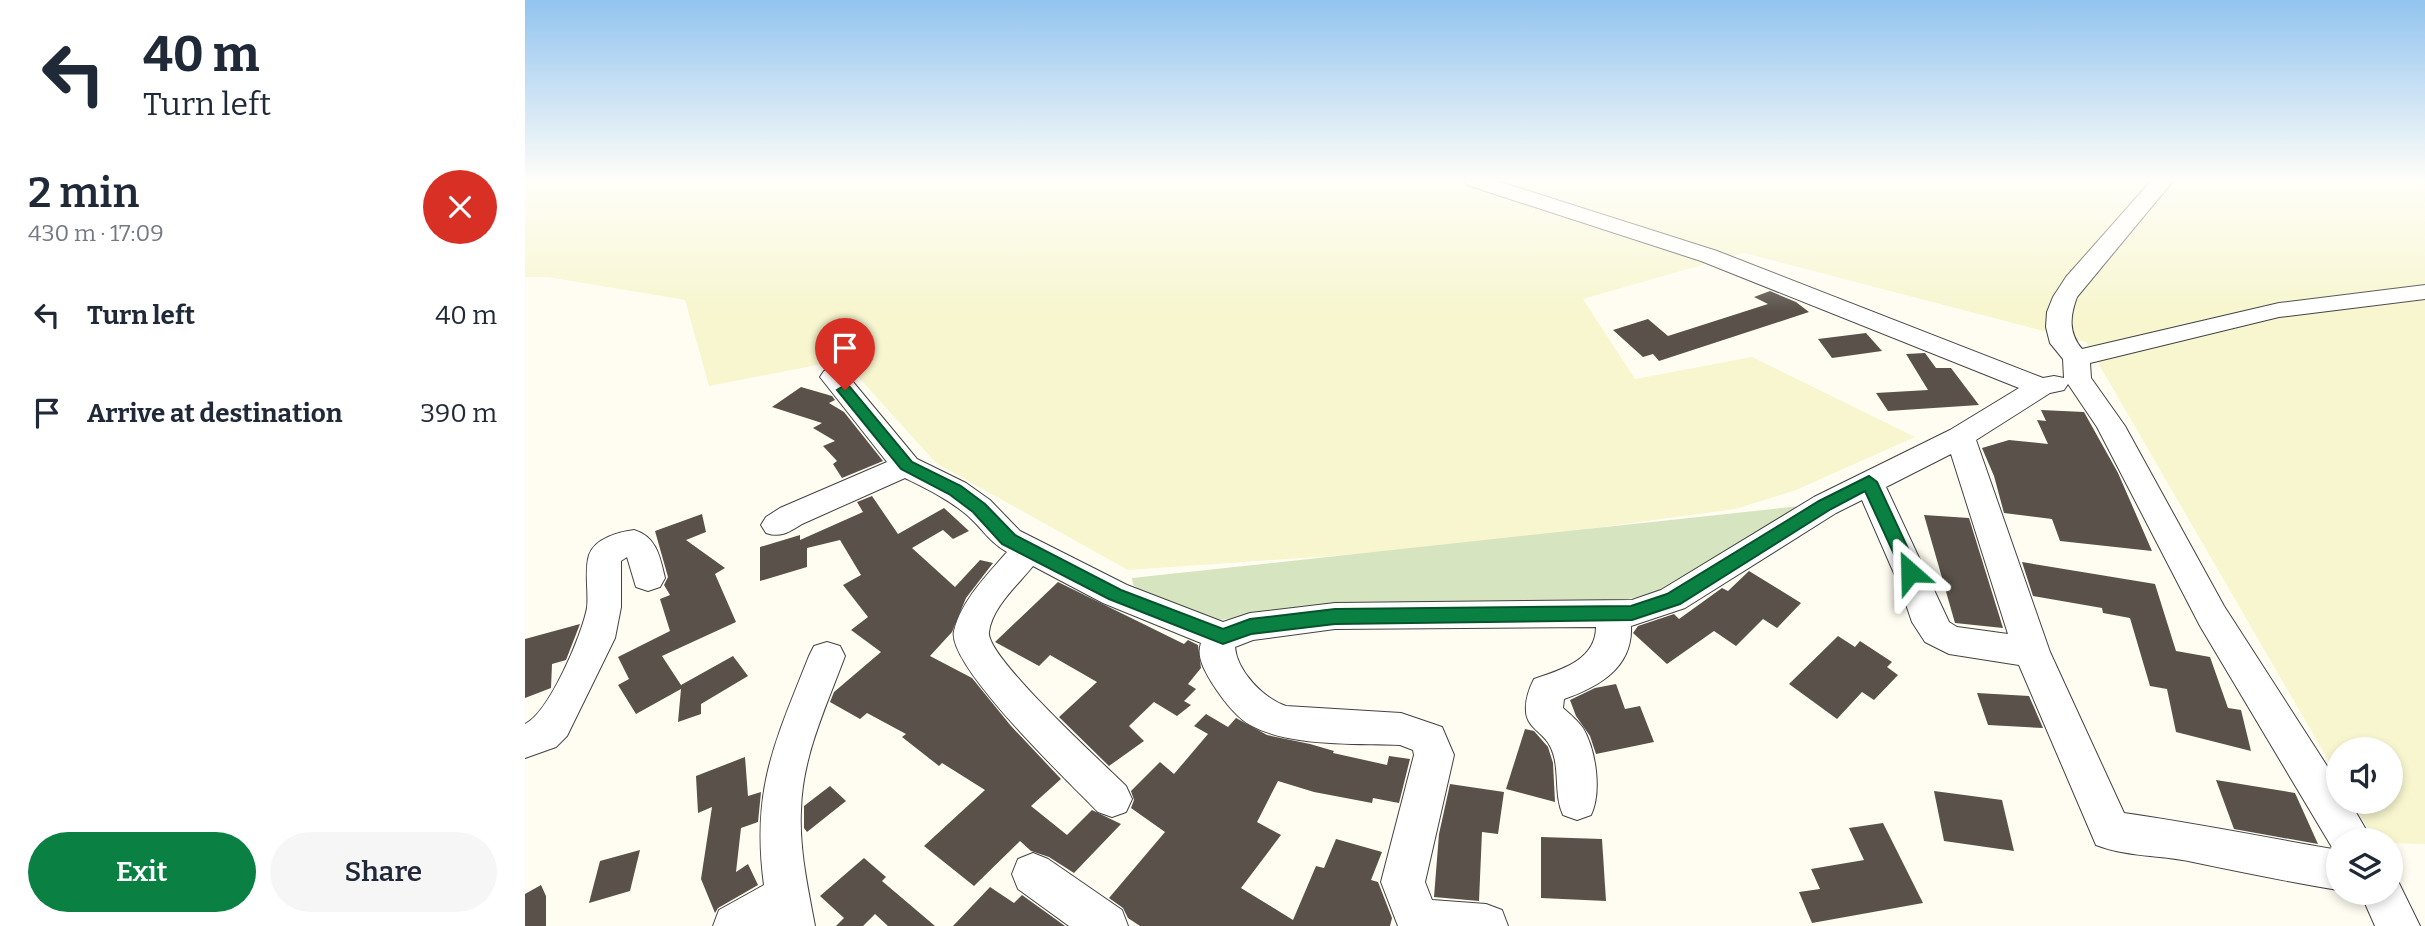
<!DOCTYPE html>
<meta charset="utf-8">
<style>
:root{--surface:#fff;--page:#f6f6f7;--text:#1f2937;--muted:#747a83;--accent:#0b8043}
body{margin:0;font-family:Bitter,serif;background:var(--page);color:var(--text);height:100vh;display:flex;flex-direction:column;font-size:26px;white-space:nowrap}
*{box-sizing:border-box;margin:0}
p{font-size:23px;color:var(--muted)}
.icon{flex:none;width:38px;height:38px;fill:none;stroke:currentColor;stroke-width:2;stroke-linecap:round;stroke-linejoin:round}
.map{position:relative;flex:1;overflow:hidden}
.side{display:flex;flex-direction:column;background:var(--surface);width:525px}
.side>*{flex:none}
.guide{background:#fff;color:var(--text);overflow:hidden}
.fabs{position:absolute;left:1801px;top:737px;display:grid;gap:14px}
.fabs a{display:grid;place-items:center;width:77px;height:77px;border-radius:50%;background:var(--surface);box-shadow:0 4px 10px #0003;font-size:35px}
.pin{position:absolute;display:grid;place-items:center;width:60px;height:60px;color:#fff;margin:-72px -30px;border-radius:50% 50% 50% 0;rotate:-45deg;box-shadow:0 0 7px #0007}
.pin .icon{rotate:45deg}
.me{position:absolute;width:77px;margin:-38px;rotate:335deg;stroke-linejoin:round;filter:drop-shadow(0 0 5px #0008)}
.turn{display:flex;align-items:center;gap:24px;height:147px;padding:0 28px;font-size:32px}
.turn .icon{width:91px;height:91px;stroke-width:2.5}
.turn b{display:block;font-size:49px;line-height:60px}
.round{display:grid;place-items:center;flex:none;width:74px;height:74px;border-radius:37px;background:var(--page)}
.overview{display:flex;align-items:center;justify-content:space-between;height:119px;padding:0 28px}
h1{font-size:42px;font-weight:600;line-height:52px}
.action{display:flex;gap:14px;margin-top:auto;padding:14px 28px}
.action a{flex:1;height:80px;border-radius:42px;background:var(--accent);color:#fff;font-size:28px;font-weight:600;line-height:80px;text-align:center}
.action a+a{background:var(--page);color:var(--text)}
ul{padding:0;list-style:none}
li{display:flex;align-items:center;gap:21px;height:98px;padding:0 28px}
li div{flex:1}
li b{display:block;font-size:26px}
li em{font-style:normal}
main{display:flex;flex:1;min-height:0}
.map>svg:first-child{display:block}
.farmland{fill:#f7f6cf}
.cemetery{fill:#d6e4bf}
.building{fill:#59514a}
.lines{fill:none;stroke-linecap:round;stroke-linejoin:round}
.minor-casing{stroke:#424242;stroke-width:2}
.minor{fill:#fff;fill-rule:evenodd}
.route{fill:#0b8043;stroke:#07532c;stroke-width:2}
</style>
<main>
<section class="side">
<div class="guide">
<div class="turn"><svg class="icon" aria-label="left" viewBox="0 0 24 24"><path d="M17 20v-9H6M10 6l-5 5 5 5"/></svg><div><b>40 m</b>Turn left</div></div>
</div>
<div class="overview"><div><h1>2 min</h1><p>430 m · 17:09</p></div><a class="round" style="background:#d93025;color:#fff"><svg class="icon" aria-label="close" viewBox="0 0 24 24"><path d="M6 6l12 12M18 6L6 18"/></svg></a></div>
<ul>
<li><svg class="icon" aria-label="left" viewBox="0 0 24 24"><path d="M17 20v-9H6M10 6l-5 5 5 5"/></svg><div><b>Turn left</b></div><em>40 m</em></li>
<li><svg class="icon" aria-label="arrive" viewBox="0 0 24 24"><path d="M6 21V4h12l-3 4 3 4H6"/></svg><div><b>Arrive at destination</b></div><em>390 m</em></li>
</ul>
<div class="action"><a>Exit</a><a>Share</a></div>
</section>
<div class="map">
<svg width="1900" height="926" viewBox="0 0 1900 926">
<rect width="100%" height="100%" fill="#fffdf1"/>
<polygon class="farmland" points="0,181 1900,181 1900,844 1866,843 1866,840 1850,840 1827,802 1866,802 1866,749 1813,749 1813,777 1561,342 1219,253 1058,299 1110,379 1227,357 1390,437 1271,490 1211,509 921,548 603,570 411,463 318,360 184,386 160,300 23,277 0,277"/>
<polygon class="cemetery" points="1275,506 1156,583 1118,596 1077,604 807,603 695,620 664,613 624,596 608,585 607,578"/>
<g class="building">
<polygon points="1245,291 1271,302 1284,312 1134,361 1128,354 1118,357 1088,330 1123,319 1143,336 1243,304 1229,297"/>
<polygon points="1341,333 1357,351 1307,358 1293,339"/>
<polygon points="1381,354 1400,353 1411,368 1426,368 1454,405 1363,411 1351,393 1403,390"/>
<polygon points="276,387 307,396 310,400 304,403 319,412 358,461 317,478 308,464 312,461 298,446 310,441 288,428 297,423 247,407"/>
<polygon points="1516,410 1559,412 1593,473 1627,551 1535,541 1527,519 1479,513 1469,476 1457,448 1484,440 1523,444 1512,420 1521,421"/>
<polygon points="347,496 373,534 419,508 444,531 428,539 418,530 387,548 430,587 455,560 468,563 441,598 427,632 405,656 447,678 486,726 536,779 506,806 542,835 567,810 596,824 549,873 524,857 506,851 495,841 449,886 399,846 460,790 417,763 414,766 377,737 381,734 342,713 335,719 305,702 309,692 356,652 326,630 343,617 318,585 336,575 315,540 282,548 282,567 235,581 235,547 275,535 275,540 338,512 332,502"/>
<polygon points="177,514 181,532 161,540 200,568 190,574 211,622 137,656 156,685 208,656 223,676 176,704 176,714 153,722 156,689 111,714 93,685 104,679 93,657 145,631 135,599 145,595 139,585 143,577 130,531"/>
<polygon points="1399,515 1444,518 1478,628 1430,623"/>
<polygon points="1497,562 1630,584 1651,651 1685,657 1703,708 1716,710 1726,751 1651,732 1642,689 1625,686 1605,618 1578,613 1577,608 1508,596"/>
<polygon points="1224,571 1276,603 1252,628 1238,619 1211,646 1189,631 1142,664 1108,633 1113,626 1149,614 1154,619 1197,588 1203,591"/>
<polygon points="533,582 659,644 663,640 673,645 676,668 663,684 671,689 659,701 666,705 652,716 629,702 604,726 619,741 584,766 534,717 572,682 525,655 514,666 470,642"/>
<polygon points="55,624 41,660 27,664 26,688 0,698 0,639"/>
<polygon points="1313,636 1330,647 1335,641 1367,662 1362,667 1373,675 1349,700 1337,692 1312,719 1264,684"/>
<polygon points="1091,684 1100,709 1115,706 1129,742 1071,754 1065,736 1051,716 1045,700 1070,688"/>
<polygon points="1452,693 1504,696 1518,728 1463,725"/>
<polygon points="681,714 703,727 711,718 742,735 785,744 809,751 808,753 862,765 864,756 885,759 874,803 848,798 847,803 789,792 753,781 732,822 756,835 716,888 768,920 791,866 799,868 811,839 857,852 846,880 853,882 867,918 865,926 615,926 603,918 598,908 584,898 640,832 606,808 609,800 606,791 635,762 649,774 683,734 669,726"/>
<polygon points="1000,729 1009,731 1023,747 1028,763 1030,802 981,789"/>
<polygon points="220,757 223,796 236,792 233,822 216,828 211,872 223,864 233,885 193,908 190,913 176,879 187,807 173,813 171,776"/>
<polygon points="1691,780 1770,793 1793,844 1709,829"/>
<polygon points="925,784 979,792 973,834 957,832 954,901 909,897 914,834"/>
<polygon points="305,786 321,801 282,832 279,828 279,806"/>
<polygon points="1409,791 1477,800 1489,851 1419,841"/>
<polygon points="1358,823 1398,903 1287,923 1274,892 1295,889 1286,869 1339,860 1324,828"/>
<polygon points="1016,837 1077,839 1081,901 1016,898"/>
<polygon points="115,850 105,891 64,903 75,861"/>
<polygon points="339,858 361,877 357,881 410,926 363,926 350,914 338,926 311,926 319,918 295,896"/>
<polygon points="16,885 21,896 21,926 0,926 0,894"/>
<polygon points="465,887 489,903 497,895 540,926 428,926"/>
</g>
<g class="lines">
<defs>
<g id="minor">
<path d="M 939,181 L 972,181 L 1192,251 L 1518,378 L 1529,376 L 1539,378 L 1543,384 L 1539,390 L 1525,393 L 1451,440 L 1525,652 L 1599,813 C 1669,823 1738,837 1808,849 L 1675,626 L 1572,427 L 1539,378 L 1538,359 L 1525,343 L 1521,327 L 1522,312 L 1528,297 L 1541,277 L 1626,181 L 1648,181 L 1552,297 C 1545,316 1543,332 1557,349 L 1754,303 L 1900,285 L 1900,299 L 1754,317 L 1565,363 L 1566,378 L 1600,426 L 1699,606 L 1813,783 L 1813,802 L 1825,802 L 1847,840 L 1813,840 L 1813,890 C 1764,882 1716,872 1668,862 C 1636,855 1602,857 1571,845 L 1494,665 L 1424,654 L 1400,642 L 1387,622 L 1375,587 L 1337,500 L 1311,513 L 1160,608 L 1106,626 C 1108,668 1073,687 1039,699 L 1038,708 C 1045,714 1053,721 1058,728 C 1071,750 1077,792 1066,815 L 1052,820 L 1038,815 C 1028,794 1036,767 1025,746 C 1019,733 1001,727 1001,711 C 1000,700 1004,689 1009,679 C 1036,670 1071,660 1071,627 L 810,629 L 728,640 L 710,647 C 712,671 738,698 761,706 L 876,713 L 917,727 L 929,755 L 900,882 L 907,900 L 961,904 L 977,910 L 983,926 L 873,926 L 856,882 L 889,755 L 888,750 L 875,745 C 830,743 767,747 727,726 C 711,718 696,697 687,683 C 680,671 671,657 676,643 L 578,603 L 508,566 C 493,585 467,607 464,632 C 460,656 579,764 601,786 L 607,799 L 601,812 L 587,817 L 573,812 C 546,784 421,665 429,631 C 436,601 462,575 482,552 C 465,543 456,527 442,515 C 423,499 402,489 380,478 L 277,524 C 264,532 256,538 241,533 L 236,525 L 241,517 L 255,508 L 362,462 L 295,377 L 299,371 L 309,369 L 319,371 L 392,459 L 441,483 L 465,500 L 495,531 L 602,585 L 698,622 L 725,613 L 810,603 L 1107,600 L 1136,590 L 1289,497 L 1425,430 L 1494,388 L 1176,261 L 942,185 ZM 1426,454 L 1483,634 L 1432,627 L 1424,622 L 1361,487 Z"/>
<path d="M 109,530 C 132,537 135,557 140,578 L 135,587 L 123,591 L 111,587 L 102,557 L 96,561 L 96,607 L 90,638 L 42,736 L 31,747 L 0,758 L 0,724 C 24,713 57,635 62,608 C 64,592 59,571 64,555 C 70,538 94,532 109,530 Z"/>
<path d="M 302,642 L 315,646 L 320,656 C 302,705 277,756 276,810 C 274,849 283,888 290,926 L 188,926 L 194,910 L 239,885 C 226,789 250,742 284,656 L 289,646 Z"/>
<polygon points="508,853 523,859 597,910 603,926 544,926 493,889 487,874 493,859"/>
<polygon points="1866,875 1871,877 1895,926 1850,926 1835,892 1866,892"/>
</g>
</defs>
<use href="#minor" class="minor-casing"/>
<use href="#minor" class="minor"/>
</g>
<linearGradient id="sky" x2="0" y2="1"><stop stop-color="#92c4ef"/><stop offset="0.58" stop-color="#fffef9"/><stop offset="1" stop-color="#fffef9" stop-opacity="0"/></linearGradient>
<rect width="1900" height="311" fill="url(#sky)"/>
<polygon class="route" points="320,385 325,387 387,462 436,486 460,504 490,535 596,590 698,629 725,619 810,609 1106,606 1142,594 1294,501 1344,476 1352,482 1394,572 1392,576 1379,576 1340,491 1306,509 1155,604 1107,620 810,624 726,634 698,644 584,599 477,544 448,512 424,494 376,469 312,390"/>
</svg>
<div class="fabs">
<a><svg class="icon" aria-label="sound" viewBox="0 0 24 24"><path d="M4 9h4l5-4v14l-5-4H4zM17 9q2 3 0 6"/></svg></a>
<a><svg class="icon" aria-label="layers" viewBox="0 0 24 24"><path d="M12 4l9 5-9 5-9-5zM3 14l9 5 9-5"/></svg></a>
</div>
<div class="pin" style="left:320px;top:390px;background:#d93025"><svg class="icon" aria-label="arrive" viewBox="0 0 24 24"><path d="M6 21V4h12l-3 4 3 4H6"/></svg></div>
<svg class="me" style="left:1385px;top:572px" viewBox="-20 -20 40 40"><path d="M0-17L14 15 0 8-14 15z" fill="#0b8043" stroke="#fff" stroke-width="4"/></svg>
</div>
</main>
